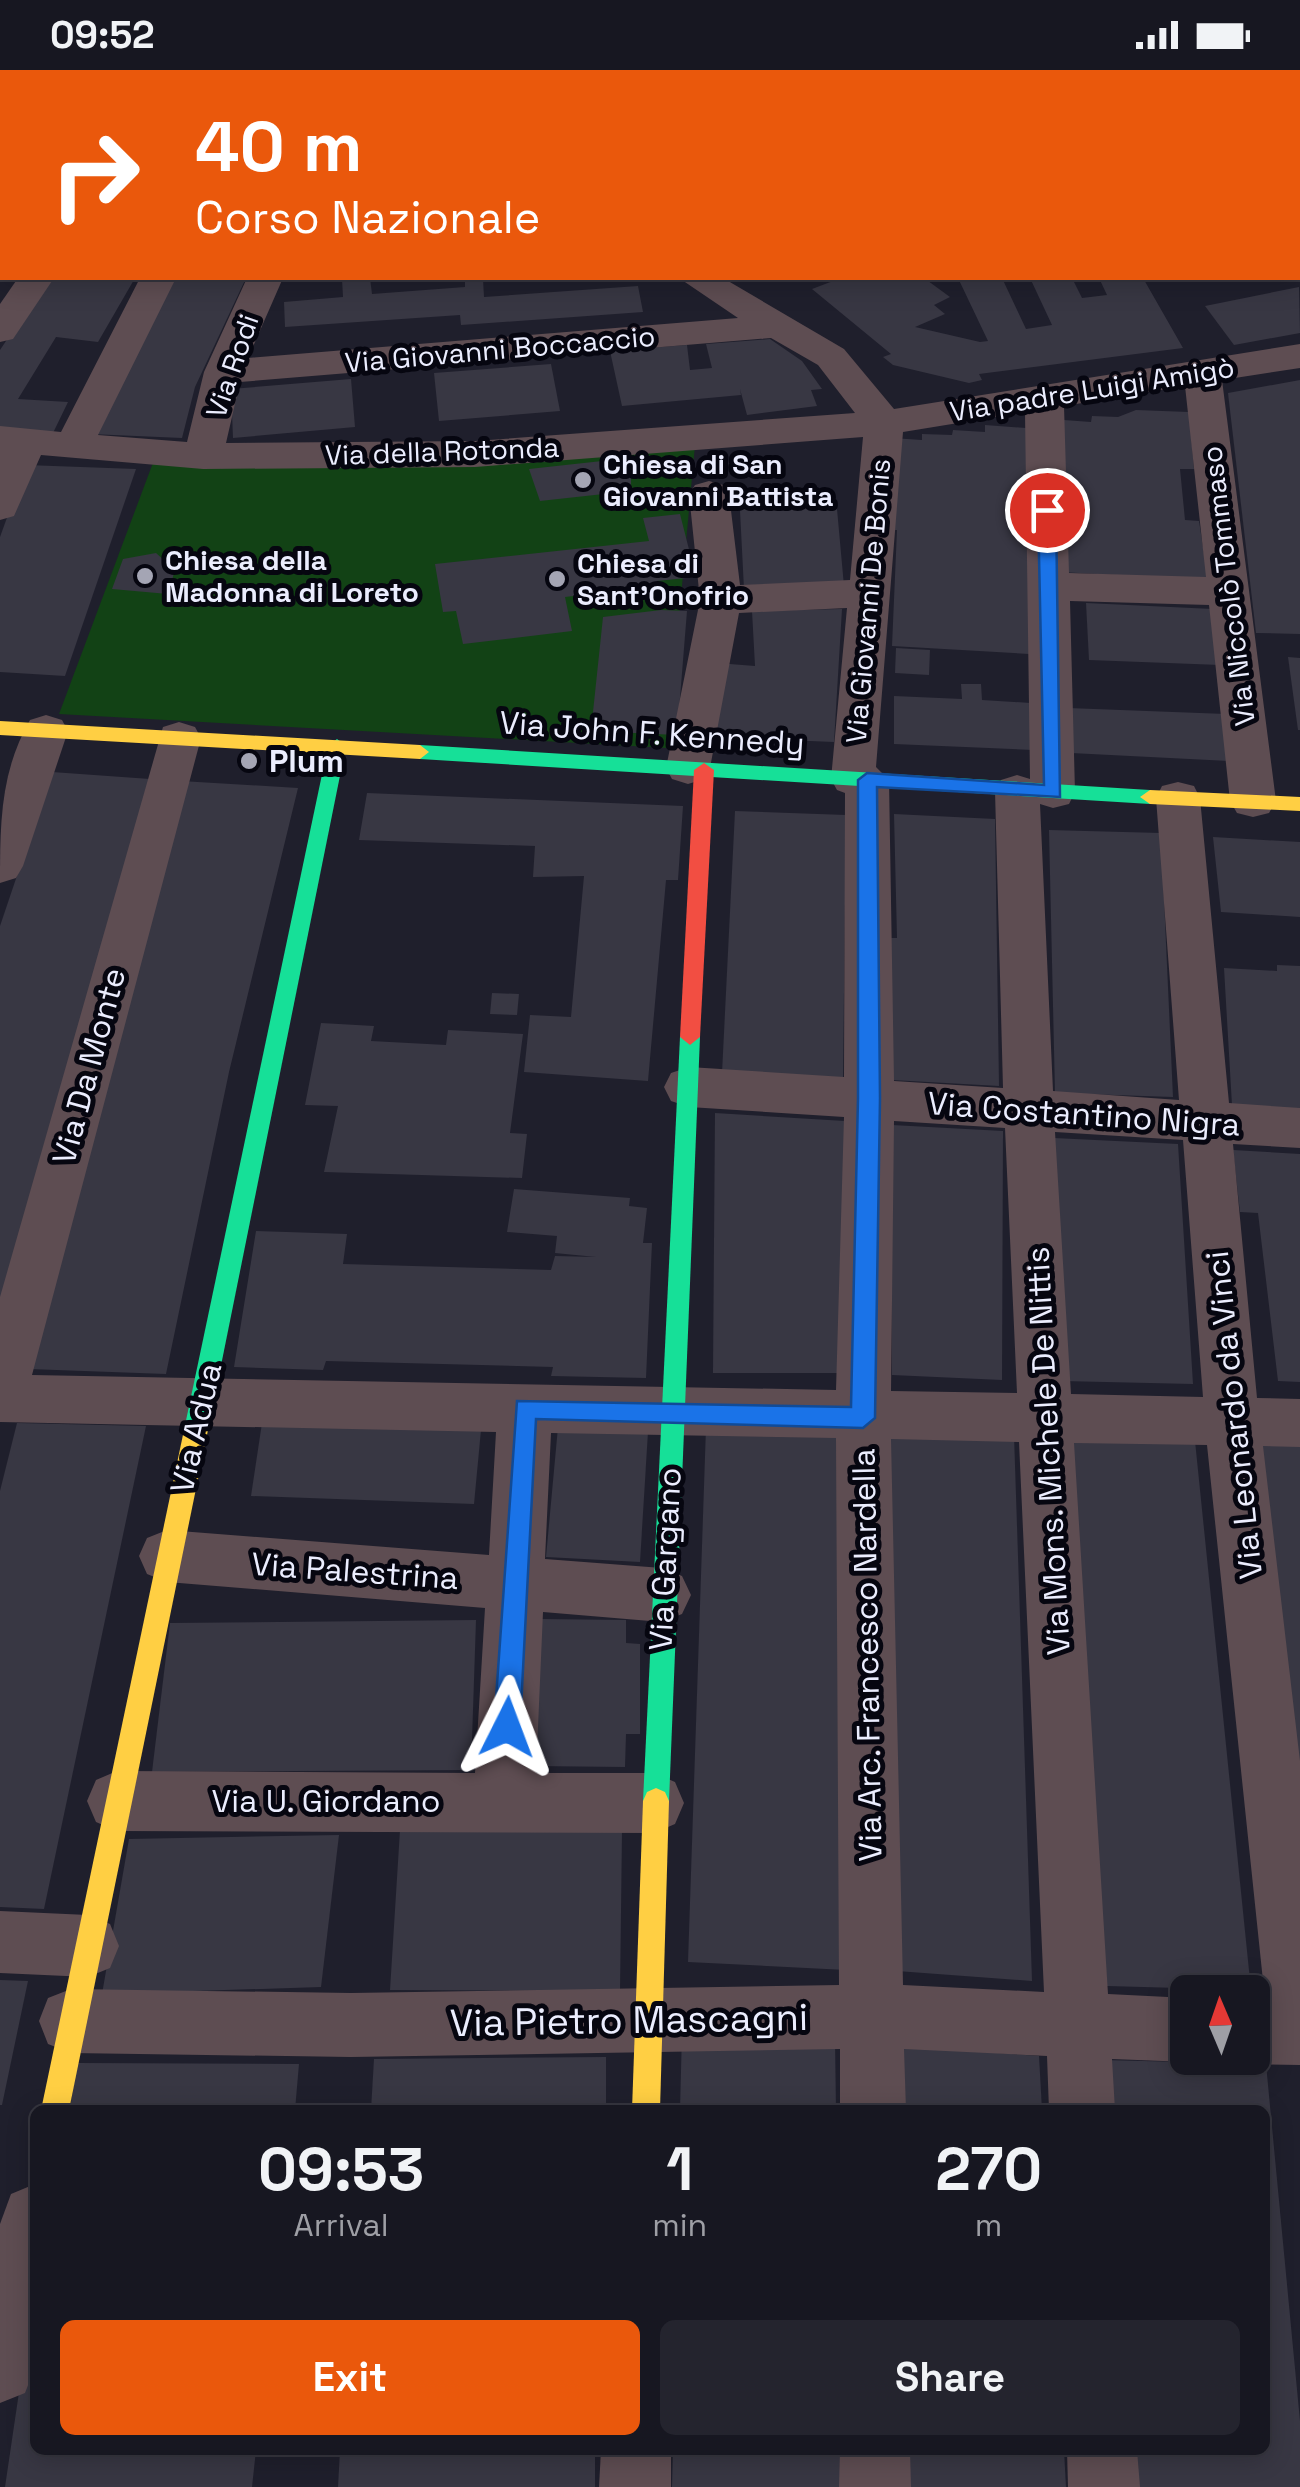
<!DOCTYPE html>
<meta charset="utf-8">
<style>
:root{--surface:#171721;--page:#24242e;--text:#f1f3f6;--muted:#9e9fa5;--line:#36363f;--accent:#ea580c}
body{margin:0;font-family:"Space Grotesk",sans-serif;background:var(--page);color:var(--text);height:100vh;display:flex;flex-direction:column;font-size:38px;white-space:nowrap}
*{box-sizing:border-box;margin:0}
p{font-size:32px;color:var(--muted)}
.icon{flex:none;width:55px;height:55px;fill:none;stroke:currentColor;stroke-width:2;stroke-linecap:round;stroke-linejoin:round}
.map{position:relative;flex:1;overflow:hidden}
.sheet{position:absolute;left:30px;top:2035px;width:1240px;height:350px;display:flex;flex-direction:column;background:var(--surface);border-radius:15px;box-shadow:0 5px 25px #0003,0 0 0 2px var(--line)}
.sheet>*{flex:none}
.top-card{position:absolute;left:0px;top:0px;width:1300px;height:210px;box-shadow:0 5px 25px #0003,0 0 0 2px var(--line);background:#ea580c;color:#fff;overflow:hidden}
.needle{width:65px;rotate:358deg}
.controls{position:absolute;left:1170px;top:1905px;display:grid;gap:20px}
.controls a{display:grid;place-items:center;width:100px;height:100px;border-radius:15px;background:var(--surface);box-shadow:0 5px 25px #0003,0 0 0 2px var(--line);font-size:50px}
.pin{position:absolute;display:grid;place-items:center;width:85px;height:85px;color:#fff;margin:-42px;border:5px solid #fff;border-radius:50%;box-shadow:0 2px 10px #0007}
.me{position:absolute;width:110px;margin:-55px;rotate:3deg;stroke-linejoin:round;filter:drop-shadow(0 0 8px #0008)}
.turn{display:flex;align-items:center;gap:35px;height:210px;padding:0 30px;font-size:45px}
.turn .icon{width:130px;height:130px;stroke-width:2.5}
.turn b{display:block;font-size:70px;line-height:85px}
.eta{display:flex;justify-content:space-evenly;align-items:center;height:170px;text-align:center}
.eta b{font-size:60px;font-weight:700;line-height:70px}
.cta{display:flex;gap:20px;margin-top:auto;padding:20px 30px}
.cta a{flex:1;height:115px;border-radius:15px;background:var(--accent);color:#fff;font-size:40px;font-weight:700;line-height:115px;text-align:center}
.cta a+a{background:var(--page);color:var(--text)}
.status{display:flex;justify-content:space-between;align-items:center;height:70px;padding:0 50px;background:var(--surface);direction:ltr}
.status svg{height:28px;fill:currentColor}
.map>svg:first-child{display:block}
.green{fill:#124215}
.building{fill:#383743}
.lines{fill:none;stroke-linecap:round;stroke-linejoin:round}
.street{fill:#5e4d52;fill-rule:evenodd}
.fast{fill:#16e098;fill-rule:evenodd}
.slow{fill:#ffcf43;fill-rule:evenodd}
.jam{fill:#f24e42;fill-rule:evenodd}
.route{fill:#1a73e8;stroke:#114b97;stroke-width:2.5}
.poi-dot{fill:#a4a5b4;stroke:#060610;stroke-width:4}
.labels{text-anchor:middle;stroke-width:10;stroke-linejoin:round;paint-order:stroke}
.far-street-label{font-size:28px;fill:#ebedfe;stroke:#060610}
.far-poi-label{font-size:28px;font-weight:bold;fill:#ebedfe;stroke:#060610;text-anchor:start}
.street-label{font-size:32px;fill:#ebedfe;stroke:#060610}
.poi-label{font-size:32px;font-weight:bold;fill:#ebedfe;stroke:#060610;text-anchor:start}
.near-street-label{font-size:38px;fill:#ebedfe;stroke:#060610}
</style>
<div class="status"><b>09:52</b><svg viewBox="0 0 49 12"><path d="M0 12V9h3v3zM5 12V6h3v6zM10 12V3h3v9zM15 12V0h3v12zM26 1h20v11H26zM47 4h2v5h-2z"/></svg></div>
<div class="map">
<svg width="1300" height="2417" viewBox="0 0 1300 2417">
<rect width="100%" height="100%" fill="#1f1f2c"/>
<polygon class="green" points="695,375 667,678 59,644 154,390"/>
<g class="building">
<polygon points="48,208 135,208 98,272 56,267 18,329 68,332 53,363 0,358 0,280"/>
<polygon points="165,208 246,208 195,317 182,368 90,364"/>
<polygon points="365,208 370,208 372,224 465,217 465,210 483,209 484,227 638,216 643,242 461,255 460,245 285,257 284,232 343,227 342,209"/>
<polygon points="841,208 924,208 950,227 934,235 945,244 915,257 980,272 988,271 958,208 1002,208 1026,259 1052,255 1030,208 1072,208 1082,228 1107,225 1099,208 1143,208 1183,278 979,304 982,310 969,313 893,295 883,287 891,284 812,219"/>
<polygon points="1299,217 1300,263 1234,275 1205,236"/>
<polygon points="770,269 802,291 822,319 811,320 817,336 747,345 740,319 741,325 622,336 610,281 687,275 690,300 712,298 706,274"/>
<polygon points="551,294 560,341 439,351 434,303"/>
<polygon points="351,309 355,357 233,368 231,319"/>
<polygon points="1300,310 1300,564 1256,563 1228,323"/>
<polygon points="1136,340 1189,342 1194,399 1180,399 1185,450 1199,451 1208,510 1060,502 1058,449 1072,450 1070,410 1058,409 1064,350 1091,352 1092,346 1118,347"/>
<polygon points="985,355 1026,358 1026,443 1015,442 1015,464 1029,465 1029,584 892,576 897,460 888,460 892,368 922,370 922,364 952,365 953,360 985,362"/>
<polygon points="602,391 603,395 623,394 631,400 631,421 540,431 529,399"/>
<polygon points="26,395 136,399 65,606 0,602 0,467"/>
<polygon points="804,420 804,428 836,428 844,516 744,519 739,421"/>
<polygon points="680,444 696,507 657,511 657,516 565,527 572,561 463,574 456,541 443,542 435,494 649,471 643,448"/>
<polygon points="156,483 167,493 177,493 168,524 112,519 123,489"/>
<polygon points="1086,533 1213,539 1220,595 1089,590"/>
<polygon points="842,539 834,672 711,667 717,593 755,596 752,541"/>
<polygon points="661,540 687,541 677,665 591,661 603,547"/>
<polygon points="896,578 930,580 929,605 895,603"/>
<polygon points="1288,587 1300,588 1300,660 1298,660"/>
<polygon points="961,614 981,614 982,630 1031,633 1033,680 894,674 894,626 962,629"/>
<polygon points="1068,638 1226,644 1229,691 1071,683"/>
<polygon points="52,702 150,709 0,1256 0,856"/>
<polygon points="181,711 298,718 229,1002 166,1304 29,1299"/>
<polygon points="367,723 683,736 678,810 666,810 648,1011 524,1002 530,945 571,947 584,806 533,807 535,776 359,770"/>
<polygon points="735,741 846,745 843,1009 722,1003"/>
<polygon points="894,744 995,749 999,1016 892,1010 891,868 897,868"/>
<polygon points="1049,760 1161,763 1173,1027 1055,1023"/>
<polygon points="1213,767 1300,772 1300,847 1221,842"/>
<polygon points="1277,895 1300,896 1300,1039 1232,1035 1224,898 1277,901"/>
<polygon points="492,923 519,924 517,945 490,944"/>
<polygon points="321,953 374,956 371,971 446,975 448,960 523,964 510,1063 527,1064 522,1108 324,1102 338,1036 305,1035"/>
<polygon points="715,1043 845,1051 845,1303 713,1303"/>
<polygon points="892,1055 1003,1061 1002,1310 892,1305"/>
<polygon points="1054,1068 1178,1074 1193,1314 1062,1311"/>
<polygon points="1233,1080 1300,1084 1300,1312 1278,1311 1258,1143 1240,1142"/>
<polygon points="514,1119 630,1128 629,1136 647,1138 643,1173 652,1173 646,1308 551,1306 553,1297 326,1291 323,1300 234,1297 256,1161 347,1164 343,1194 551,1200 555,1186 596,1187 555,1183 557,1166 507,1162"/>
<polygon points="17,1353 146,1356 44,1839 0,1837 0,1421"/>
<polygon points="262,1353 481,1360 474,1434 251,1426"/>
<polygon points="558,1357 648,1362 640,1492 546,1487"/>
<polygon points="706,1357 842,1360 846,1900 688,1892"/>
<polygon points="1066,1360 1194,1361 1251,1920 1107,1916"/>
<polygon points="889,1361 1014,1365 1032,1911 897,1901"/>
<polygon points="1255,1367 1300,1369 1300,1701"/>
<polygon points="538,1549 626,1550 626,1573 640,1574 640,1664 626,1664 625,1697 532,1696"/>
<polygon points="476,1550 471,1700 152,1702 170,1553"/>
<polygon points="400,1760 622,1761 620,1921 390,1920"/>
<polygon points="339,1765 321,1917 102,1924 129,1769"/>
<polygon points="0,1910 28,1911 2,2035 0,2035"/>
<polygon points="682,1962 835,1970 836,2040 680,2040"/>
<polygon points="891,1975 1039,1986 1042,2040 893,2040"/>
<polygon points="606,1987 606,2040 371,2040 374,1989"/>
<polygon points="1102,1990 1266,1994 1300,2351 1300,2417 1133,2417 1130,2380 1265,2380 1265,2040 1105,2040"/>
<polygon points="76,1993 299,1994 295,2040 70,2040"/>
<polygon points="31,2241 35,2241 35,2380 256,2380 252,2417 5,2417"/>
<polygon points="340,2380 595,2380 595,2417 338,2417"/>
<polygon points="673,2380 843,2380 844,2417 672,2417"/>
<polygon points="901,2380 1064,2380 1066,2417 901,2417"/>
</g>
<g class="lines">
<g class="street">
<polygon points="334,0 371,0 373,2 336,2"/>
<polygon points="1009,0 1043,0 1044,2 1011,2"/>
<rect x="1298" y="75" width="2" height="20"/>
<polygon points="2,90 2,114 0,115 0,91"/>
<polygon points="18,208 54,208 13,269 0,272 0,234"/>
<path d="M 140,208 L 176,208 L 98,365 L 187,372 L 204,302 L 247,208 L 283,208 L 248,288 L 738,248 L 679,208 L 723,208 L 844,279 L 894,339 L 1300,274 L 1300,298 L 1222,310 L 1276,731 L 1269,743 L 1253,747 L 1237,743 L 1230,731 L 1209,535 L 1070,531 L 1075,722 L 1069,734 L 1053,738 L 1040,734 L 1053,1021 L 1179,1030 L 1156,728 L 1162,716 L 1178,712 L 1194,716 L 1200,728 L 1229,1033 L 1300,1038 L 1300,1078 L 1233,1074 L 1257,1328 L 1300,1329 L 1300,1377 L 1263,1376 L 1300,1691 L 1300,1995 L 1252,1994 L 1236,1988 L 1252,1988 L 1252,1930 L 1265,1930 L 1207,1375 L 1074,1373 L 1108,1924 L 1188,1928 L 1188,1988 L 1199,1988 L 1188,1992 L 1112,1989 L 1115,2040 L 1049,2040 L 1047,1986 L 904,1979 L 906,2040 L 840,2040 L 840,1979 L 351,1987 L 71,1983 L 48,1974 L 39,1951 L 48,1928 L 71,1919 L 351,1923 L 839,1915 L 836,1368 L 551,1363 L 545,1489 L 662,1498 L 682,1506 L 691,1525 L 682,1544 L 662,1552 L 543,1542 L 536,1703 L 654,1703 L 675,1712 L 684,1733 L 675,1754 L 654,1763 L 117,1761 L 96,1752 L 87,1731 L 96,1710 L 117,1701 L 475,1703 L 485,1538 L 167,1512 L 147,1504 L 139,1486 L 147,1468 L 167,1460 L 489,1485 L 496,1362 L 0,1352 L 0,1227 L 163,657 L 179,652 L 195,657 L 201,668 L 32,1305 L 836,1320 L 844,1047 L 689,1037 L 671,1031 L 664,1017 L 671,1003 L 689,997 L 844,1007 L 845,723 L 837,720 L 831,709 L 847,538 L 739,543 L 710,698 L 704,709 L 688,714 L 672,709 L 666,698 L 700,530 L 689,424 L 695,415 L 709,411 L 723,415 L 729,424 L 740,515 L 850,510 L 863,367 L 475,397 L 203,399 L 41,385 L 14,446 L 0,450 L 0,356 L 61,362 ZM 771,268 L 818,295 L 855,343 L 475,371 L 226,373 L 240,312 ZM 1185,316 L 1206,507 L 1069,503 L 1064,336 ZM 1025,342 L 1030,709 L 1017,705 L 1001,710 L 995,721 L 1003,1018 L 894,1011 L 889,710 L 876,697 L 903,362 ZM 894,1051 L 1005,1058 L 1017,1323 L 891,1321 ZM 1055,1062 L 1183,1070 L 1203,1327 L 1071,1324 ZM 891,1369 L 1019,1372 L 1044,1922 L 903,1915 Z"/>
<path d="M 46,645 L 62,650 L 68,661 L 23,796 L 16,808 L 0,813 C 0,755 0,702 30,650 Z"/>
<polygon points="0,1841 88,1845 110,1854 119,1876 110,1898 88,1907 0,1903"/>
<polygon points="35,2114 35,2297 25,2323 0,2333 0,2154 11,2124"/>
<polygon points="601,2380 671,2380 671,2417 599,2417"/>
<polygon points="840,2380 910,2380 911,2417 839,2417"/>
<polygon points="1067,2380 1137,2380 1140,2417 1068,2417"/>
</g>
<g class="fast">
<polygon points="337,669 346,676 208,1360 204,1367 196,1370 188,1367 184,1360 328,676"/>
<polygon points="420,675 1150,720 1160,727 1150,734 420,689 411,682"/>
<polygon points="690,959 700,967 669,1731 665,1740 656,1744 647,1740 643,1731 680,967"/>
</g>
<g class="slow">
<polygon points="0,651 420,675 429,682 420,689 0,665"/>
<polygon points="1150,720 1300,727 1300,741 1150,734 1140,727"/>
<polygon points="196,1350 204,1353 208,1360 69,2040 41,2040 184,1360 188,1353"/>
<polygon points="656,1718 665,1722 669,1731 660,2040 632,2040 643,1731 647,1722"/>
</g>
<polygon class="jam" points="704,693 714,700 700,967 690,975 680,967 694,700"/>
</g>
<polygon class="route" points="1047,435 1056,440 1060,727 877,717 880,1028 875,1348 863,1358 536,1349 520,1657 516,1666 507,1669 498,1666 494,1657 517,1331 851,1337 858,1028 858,710 867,703 1044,715 1038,440"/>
<g class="poi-dot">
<circle cx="583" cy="410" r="10"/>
<circle cx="145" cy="506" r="10"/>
<circle cx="557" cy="509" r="10"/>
<circle cx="249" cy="691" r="10"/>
</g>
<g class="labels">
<g class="far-street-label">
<text transform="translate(500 279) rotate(-5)" y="10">Via Giovanni Boccaccio</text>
<text transform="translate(232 296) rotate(-71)" y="10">Via Rodi</text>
<text transform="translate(1092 319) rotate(-9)" y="10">Via padre Luigi Amigò</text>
<text transform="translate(442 381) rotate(-2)" y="10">Via della Rotonda</text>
<text transform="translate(1228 516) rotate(-97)" y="10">Via Niccolò Tommaso</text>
<text transform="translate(868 531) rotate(-85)" y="10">Via Giovanni De Bonis</text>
</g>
<g class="far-poi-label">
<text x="603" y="404">Chiesa di San<tspan x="603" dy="32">Giovanni Battista</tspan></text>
<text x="165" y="500">Chiesa della<tspan x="165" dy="32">Madonna di Loreto</tspan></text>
<text x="577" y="503">Chiesa di<tspan x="577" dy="32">Sant'Onofrio</tspan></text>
</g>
<g class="street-label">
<text transform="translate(652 663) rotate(4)" y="11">Via John F. Kennedy</text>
<text transform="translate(89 996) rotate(-75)" y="11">Via Da Monte</text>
<text transform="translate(1084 1044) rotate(4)" y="11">Via Costantino Nigra</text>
<text transform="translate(1234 1345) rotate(-96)" y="11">Via Leonardo da Vinci</text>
<text transform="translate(196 1358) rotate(-77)" y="11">Via Adua</text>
<text transform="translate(1048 1381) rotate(-93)" y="11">Via Mons. Michele De Nittis</text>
<text transform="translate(665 1489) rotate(-87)" y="11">Via Gargano</text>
<text transform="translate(355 1501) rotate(4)" y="11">Via Palestrina</text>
<text transform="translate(867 1585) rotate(-91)" y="11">Via Arc. Francesco Nardella</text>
<text x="326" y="1742">Via U. Giordano</text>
</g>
<g class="poi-label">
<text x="269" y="702">Plum</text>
</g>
<g class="near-street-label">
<text transform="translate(629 1950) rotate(-1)" y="13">Via Pietro Mascagni</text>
</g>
</g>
</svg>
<div class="controls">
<a><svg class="needle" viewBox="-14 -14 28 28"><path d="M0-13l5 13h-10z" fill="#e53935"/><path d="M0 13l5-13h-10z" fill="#9e9fa5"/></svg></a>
</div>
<div class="pin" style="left:1047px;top:440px;background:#d93025"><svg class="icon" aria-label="arrive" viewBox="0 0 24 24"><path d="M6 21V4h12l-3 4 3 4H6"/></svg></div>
<svg class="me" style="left:507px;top:1657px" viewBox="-20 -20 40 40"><path d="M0-17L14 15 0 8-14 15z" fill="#1a73e8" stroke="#fff" stroke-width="4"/></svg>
<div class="top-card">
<div class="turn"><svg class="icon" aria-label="right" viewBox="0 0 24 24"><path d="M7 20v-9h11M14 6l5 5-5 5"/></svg><div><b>40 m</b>Corso Nazionale</div></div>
</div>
<section class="sheet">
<div class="eta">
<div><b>09:53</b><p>Arrival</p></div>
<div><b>1</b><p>min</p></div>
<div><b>270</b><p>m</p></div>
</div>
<div class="cta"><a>Exit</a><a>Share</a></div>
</section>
</div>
